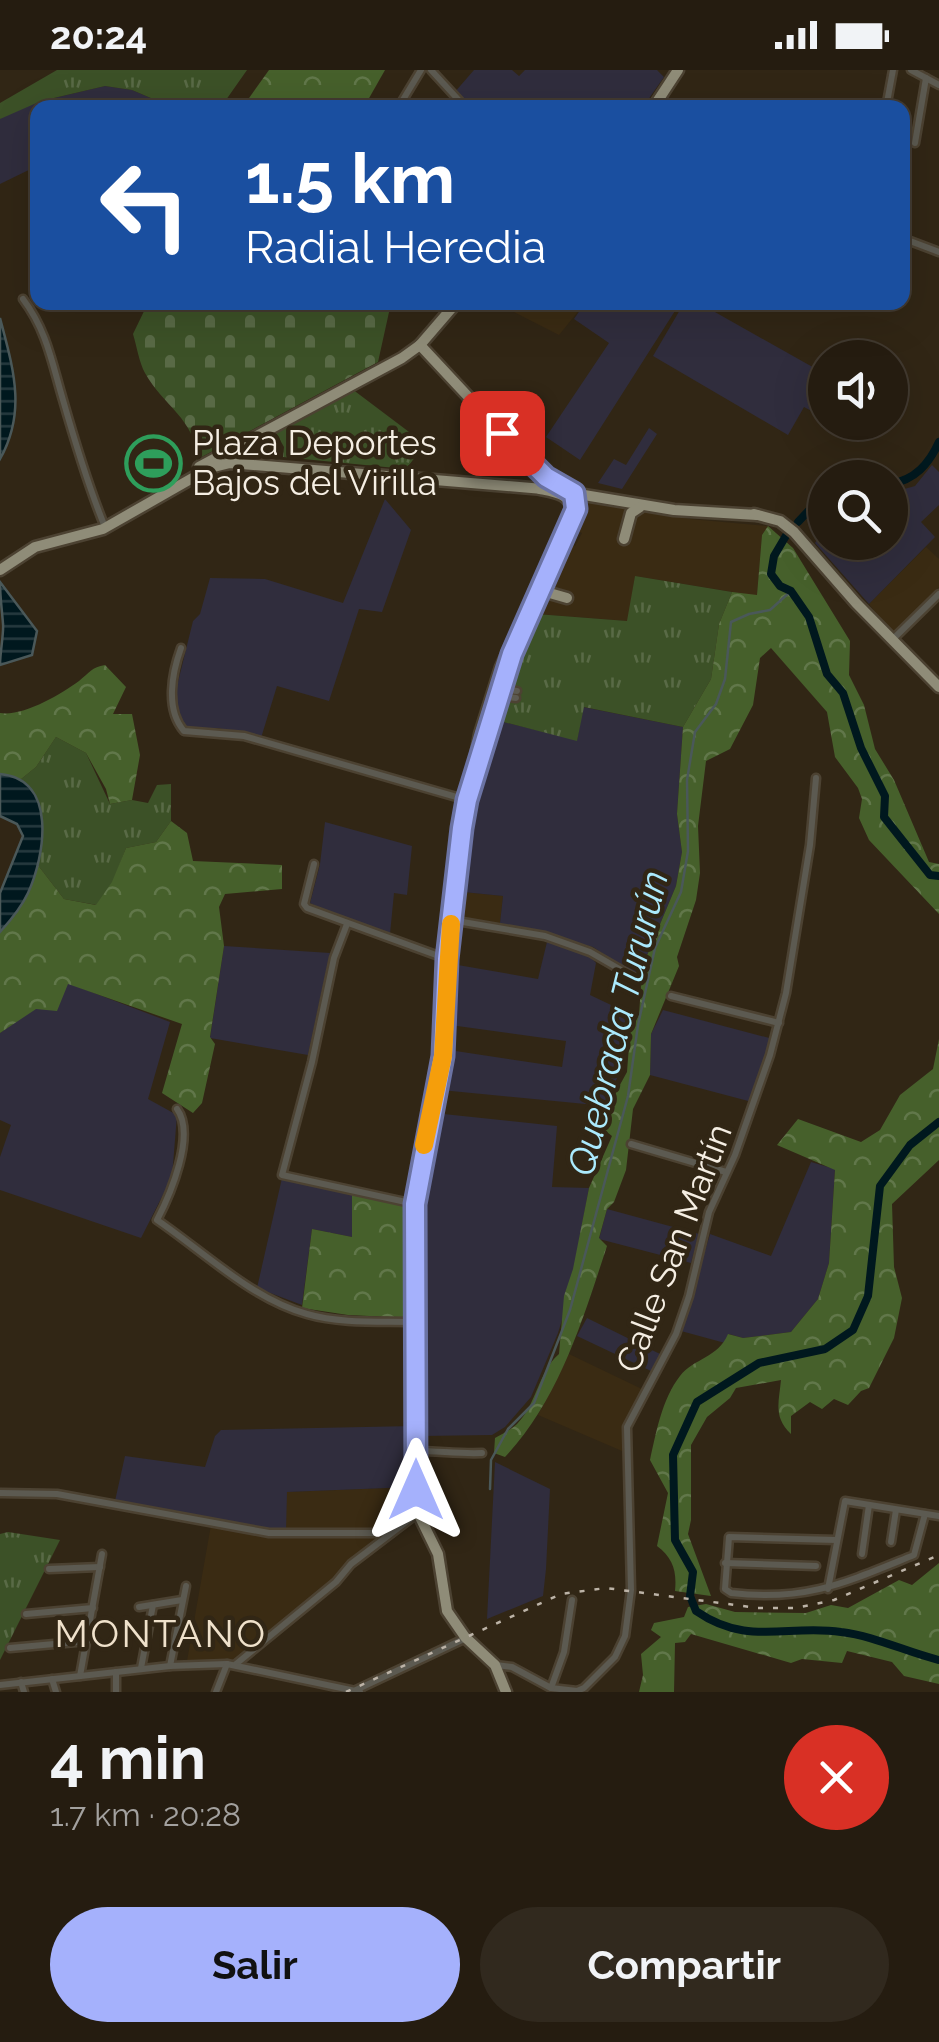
<!DOCTYPE html>
<html lang="es">
<meta charset="utf-8">
<style>
:root{--surface:#251c10;--page:#31291e;--text:#f1f3f6;--muted:#a3a19f;--line:#423a30;--accent:#a5b1fc}
body{margin:0;font-family:Raleway,sans-serif;background:var(--page);color:var(--text);height:100vh;display:flex;flex-direction:column;font-size:38px;white-space:nowrap}
*{box-sizing:border-box;margin:0}
p{font-size:32px;color:var(--muted)}
.icon{flex:none;width:55px;height:55px;fill:none;stroke:currentColor;stroke-width:2;stroke-linecap:round;stroke-linejoin:round}
.map{position:relative;height:1622px;overflow:hidden}
.panel{display:flex;flex-direction:column;background:var(--surface);flex:1}
.panel>*{flex:none}
.top-card{position:absolute;left:30px;top:30px;width:880px;height:210px;border-radius:20px;box-shadow:0 10px 40px #0002,0 0 0 2px var(--line);background:#1a4fa0;color:#fff;overflow:hidden}
.controls{position:absolute;left:808px;top:270px;display:grid;gap:20px}
.controls a{display:grid;place-items:center;width:100px;height:100px;border-radius:50%;background:var(--surface);box-shadow:0 10px 40px #0002,0 0 0 2px var(--line);font-size:50px}
.pin{position:absolute;display:grid;place-items:center;width:85px;height:85px;color:#fff;margin:-42px;border-radius:20px;box-shadow:0 5px 15px #0006}
.me{position:absolute;width:110px;margin:-55px;rotate:0deg;stroke-linejoin:round;filter:drop-shadow(0 0 8px #0008)}
.turn{display:flex;align-items:center;gap:35px;height:210px;padding:0 50px;font-size:45px}
.turn .icon{width:130px;height:130px;stroke-width:2.5}
.turn b{display:block;font-size:70px;line-height:85px}
.round{display:grid;place-items:center;flex:none;width:105px;height:105px;border-radius:52px;background:var(--page)}
.summary{display:flex;align-items:center;justify-content:space-between;height:170px;padding:0 50px}
h1{font-size:60px;font-weight:700;line-height:75px}
.cta{display:flex;gap:20px;margin-top:auto;padding:20px 50px}
.cta a{flex:1;height:115px;border-radius:60px;background:var(--accent);color:#111;font-size:40px;font-weight:700;line-height:115px;text-align:center}
.cta a+a{background:var(--page);color:var(--text)}
.status{display:flex;justify-content:space-between;align-items:center;height:70px;padding:0 50px;background:var(--surface);direction:ltr}
.status svg{height:28px;fill:currentColor}
.map>svg:first-child{display:block}
.built{fill:#3a2b13}
.industrial{fill:#302d3d}
.grass{fill:url(#grass-tufts)}
.forest{fill:url(#forest-crowns)}
.cemetery{fill:url(#cemetery-stones)}
.park{fill:#3c5127}
.water{fill:url(#water-rules);stroke:#4a5859;stroke-width:2.5}
.lines{fill:none;stroke-linecap:round;stroke-linejoin:round}
.stream{stroke:#4a5859;stroke-width:2.5}
.river{stroke:#00181e;stroke-width:8}
.minor-casing{stroke:#4c4232;stroke-width:11}
.major-casing{stroke:#4c4232;stroke-width:15}
.minor{stroke:#5c5a51;stroke-width:6}
.major{stroke:#8f8c78;stroke-width:10}
.rail{stroke:#bcb3a7;stroke-width:2.5;stroke-dasharray:5 10;stroke-linecap:butt}
.route-casing{stroke:#6b73a4;stroke-width:25}
.route{stroke:#a5b1fc;stroke-width:18}
.slow{stroke:#f59e0b;stroke-width:18}
.labels{text-anchor:middle;stroke-width:9;stroke-linejoin:round;paint-order:stroke}
.poi-label{font-size:35px;fill:#f5eee3;stroke:#312615;text-anchor:start}
.street-label{font-size:35px;fill:#f5eee3;stroke:#312615}
.water-label{font-size:38px;font-style:italic;fill:#abeafd;stroke:#312615}
.neighbourhood-label{font-size:38px;letter-spacing:2.5px;fill:#efe1cb;stroke:#312615}
</style>
<div class="status"><b>20:24</b><svg viewBox="0 0 49 12"><path d="M0 12V9h3v3zM5 12V6h3v6zM10 12V3h3v9zM15 12V0h3v12zM26 1h20v11H26zM47 4h2v5h-2z"/></svg></div>
<div class="map">
<svg width="939" height="1622" viewBox="0 0 939 1622">
<defs>
<pattern id="grass-tufts" width="24" height="20" patternUnits="userSpaceOnUse" patternTransform="scale(2.5)"><rect width="24" height="20" fill="#3c5127"/><path d="M3 7l-1-3M5 7V3M7 7l1-3M15 17l-1-3M17 17v-4M19 17l1-3" fill="none" stroke="#596a46"/></pattern>
<pattern id="forest-crowns" width="20" height="18" patternUnits="userSpaceOnUse" patternTransform="scale(2.5)"><rect width="20" height="18" fill="#46602b"/><path d="M2 6a3 3 0 1 1 6 0M12 15a3 3 0 1 1 6 0" fill="none" stroke="#61774a"/></pattern>
<pattern id="cemetery-stones" width="16" height="16" patternUnits="userSpaceOnUse" patternTransform="scale(2.5)"><rect width="16" height="16" fill="#3c5127"/><path d="M2 7V4a2 2 0 0 1 4 0v3zM10 15v-3a2 2 0 0 1 4 0v3z" fill="#596a46"/></pattern>
<pattern id="water-rules" width="6" height="5" patternUnits="userSpaceOnUse" patternTransform="scale(2.5)"><rect width="6" height="5" fill="#00181e"/><path d="M0 2.5h6" fill="none" stroke="#263a3f"/></pattern>
</defs>
<rect width="100%" height="100%" fill="#312615"/>
<g class="built">
<polygon points="496,233 585,233 559,265"/>
<polygon points="590,430 690,449 768,456 762,465 757,526 635,506 628,551 536,544 566,473 575,476 582,463 574,459"/>
<polygon points="926,477 939,489 939,517 892,563 869,534"/>
<polygon points="463,822 503,826 500,853 459,847"/>
<polygon points="569,1284 644,1320 625,1355 622,1381 538,1345"/>
<polygon points="412,1417 414,1443 392,1460 286,1462 286,1422"/>
<polygon points="211,1455 288,1467 385,1465 236,1590 187,1591"/>
</g>
<g class="industrial">
<polygon points="474,0 512,0 519,6 525,0 657,0 664,7 643,37 469,37 454,23"/>
<polygon points="105,16 132,20 172,37 38,38 37,96 0,114 0,49 4,45 41,31"/>
<polygon points="585,233 680,233 580,390 546,367 609,273 574,249"/>
<polygon points="684,233 699,233 825,304 825,348 804,337 788,365 653,286"/>
<polygon points="649,358 657,364 622,419 598,413 614,389 626,395"/>
<polygon points="932,395 939,402 939,435 921,452 935,467 869,534 815,473 825,458 825,472 890,472 890,423 915,416"/>
<polygon points="385,429 411,460 382,542 359,539 329,631 277,616 261,668 218,658 186,659 177,636 176,620 193,551 200,544 210,508 265,509 343,533"/>
<polygon points="583,637 683,657 677,744 682,782 676,816 638,907 593,877 500,853 503,826 463,822 466,769 479,694 496,650 577,670"/>
<polygon points="325,752 412,776 407,825 394,823 390,864 343,849 310,833 320,794"/>
<polygon points="547,872 588,884 596,893 590,925 628,943 632,952 619,1003 606,1036 441,1020 449,980 562,997 566,971 450,955 452,894 538,909"/>
<polygon points="224,876 330,883 308,985 210,968"/>
<polygon points="68,913 170,952 148,1029 177,1045 172,1107 141,1168 0,1120 0,1087 11,1055 0,1050 0,963"/>
<polygon points="663,940 773,969 752,1032 650,1005 651,964"/>
<polygon points="434,1043 557,1056 552,1117 589,1118 568,1230 558,1263 531,1327 505,1357 492,1365 420,1366 423,1187"/>
<polygon points="811,1092 835,1099 829,1193 818,1229 791,1262 743,1268 729,1264 725,1273 681,1261 710,1164 771,1186"/>
<polygon points="282,1108 352,1123 352,1167 312,1159 302,1235 257,1218"/>
<polygon points="607,1139 699,1164 691,1193 599,1169"/>
<polygon points="587,1248 660,1284 651,1301 577,1266"/>
<polygon points="414,1356 412,1417 287,1422 286,1462 115,1431 125,1386 205,1397 215,1366 221,1360"/>
<polygon points="495,1392 550,1419 546,1499 543,1526 487,1549"/>
</g>
<g class="grass">
<polygon points="57,0 247,0 221,37 172,37 132,20 105,16 41,31 0,49 0,33"/>
<polygon points="352,319 425,374 406,399 283,387 284,377 275,361"/>
<polygon points="635,506 732,522 719,554 711,609 683,657 584,637 577,671 496,650 517,582 536,544 627,551"/>
<path d="M 56,667 L 86,683 L 110,734 L 132,730 L 148,733 L 157,715 L 171,714 L 171,751 L 156,772 L 126,778 L 113,812 L 97,835 L 64,829 L 37,794 C 43,762 46,733 20,710 L 36,697 Z"/>
<polygon points="8,1462 60,1470 0,1590 0,1464"/>
</g>
<g class="forest">
<polygon points="269,0 385,0 364,37 242,38"/>
<path d="M 768,456 L 793,478 L 850,571 L 849,605 L 864,635 L 875,679 L 894,710 L 929,792 L 939,794 L 939,844 L 869,770 L 859,748 L 862,729 L 858,718 L 835,687 L 827,642 L 771,578 L 760,588 L 753,635 L 730,679 L 706,691 L 698,756 L 700,803 L 696,830 L 677,887 L 679,896 L 651,964 L 650,1005 L 633,1039 L 626,1100 L 614,1132 L 607,1139 L 599,1168 L 607,1176 C 583,1249 559,1330 505,1387 L 494,1383 L 495,1368 C 502,1364 511,1360 517,1354 C 537,1334 538,1302 559,1284 L 564,1226 L 573,1199 L 589,1118 L 612,1066 L 598,1055 L 627,1002 L 630,963 L 639,945 L 641,916 L 638,907 L 676,816 L 682,782 L 677,744 L 683,657 L 711,609 L 719,554 L 732,522 L 757,525 L 762,465 Z"/>
<path d="M 105,595 L 126,617 L 113,644 L 132,644 L 140,685 L 132,730 L 110,734 L 106,719 L 86,683 L 56,667 L 36,697 L 20,710 L 0,704 L 0,643 C 22,647 60,625 79,611 C 89,603 92,597 105,595 Z"/>
<polygon points="171,751 187,763 193,791 282,795 282,819 225,824 219,837 224,876 210,967 215,974 202,1033 193,1043 162,1023 182,954 68,914 57,941 36,939 0,963 0,862 29,822 37,794 64,829 96,835 112,812 126,778 156,772"/>
<path d="M 939,969 L 939,1090 L 892,1134 L 894,1197 L 902,1228 L 894,1268 L 869,1318 L 861,1321 L 848,1335 L 834,1329 L 822,1339 L 810,1332 L 791,1346 L 791,1364 C 773,1347 779,1332 781,1310 L 736,1318 L 730,1328 L 707,1347 L 691,1375 L 691,1450 L 688,1464 L 711,1526 L 675,1521 C 677,1501 673,1488 657,1476 L 668,1423 L 650,1390 C 656,1363 662,1329 680,1306 C 694,1288 718,1288 728,1264 L 743,1268 L 791,1262 L 818,1229 L 829,1193 L 835,1100 L 777,1075 L 798,1049 L 861,1072 L 880,1060 L 900,1025 L 933,999 Z"/>
<polygon points="352,1123 412,1136 413,1248 348,1245 302,1238 312,1159 352,1167"/>
<polygon points="939,1493 939,1614 904,1606 892,1592 847,1581 842,1593 802,1589 791,1593 691,1564 685,1572 675,1573 674,1622 639,1622 643,1605 641,1584 661,1567 651,1560 654,1553 684,1547 688,1537 706,1534 735,1542 806,1543 831,1535 848,1538 899,1510 912,1515"/>
</g>
<path class="cemetery" d="M 391,233 L 378,292 L 196,390 C 198,351 163,336 145,303 C 139,292 137,277 133,264 L 148,233 Z"/>
<polygon class="park" points="163,370 178,393 144,416 129,392"/>
<g class="water">
<path d="M 0,248 C 13,298 27,341 0,389 Z"/>
<path d="M 0,512 L 37,561 L 32,585 L 0,595 C 0,583 4,562 3,554 C 2,540 0,527 0,512 Z"/>
<path d="M 0,704 C 58,709 45,786 28,823 C 22,836 10,851 0,862 L 0,823 L 23,766 L 17,754 L 0,746 Z"/>
</g>
<g class="lines">
<polyline class="stream" points="490,1419 491,1390 508,1359 534,1333 570,1240 628,1026 638,955 655,878 681,822 688,781 687,710 695,662 716,634 725,609 731,552 749,544 770,540 791,521"/>
<g class="river">
<path d="M 890,414 C 915,410 929,394 939,372"/>
<polyline points="798,452 815,434 825,428"/>
<polyline points="787,464 774,486 771,504 780,516 791,521 809,547 827,604 843,623 861,678 885,726 884,747 930,805 939,806"/>
<path d="M 939,1052 L 910,1075 L 880,1116 L 868,1226 L 853,1260 L 825,1279 L 759,1293 L 697,1332 L 673,1385 L 675,1470 L 693,1502 L 690,1526 L 696,1541 C 748,1577 787,1554 841,1562 C 875,1566 906,1582 939,1590"/>
</g>
<defs>
<g id="minor">
<polyline points="431,0 466,38"/>
<polyline points="911,0 939,15"/>
<polyline points="398,38 421,0"/>
<polyline points="886,38 893,0"/>
<polyline points="915,73 926,8"/>
<polyline points="902,168 939,182"/>
<path d="M 23,229 C 47,261 52,293 63,330 C 75,372 88,416 105,457"/>
<polyline points="892,570 939,524"/>
<path d="M 181,578 C 172,603 165,639 184,661 L 244,666 L 467,730"/>
<polyline points="501,619 517,621"/>
<polyline points="499,626 516,628"/>
<polyline points="314,794 304,834 307,838 447,889"/>
<polyline points="451,850 545,866 590,882 635,908"/>
<polyline points="347,854 334,888 312,992 282,1105 415,1134"/>
<polyline points="671,926 779,953"/>
<path d="M 177,1039 C 196,1065 170,1125 157,1150 C 204,1182 252,1229 307,1244 C 341,1254 381,1251 416,1252"/>
<polyline points="631,1074 726,1102"/>
<path d="M 416,1381 C 439,1381 459,1384 482,1383"/>
<polyline points="1,1423 57,1424 269,1463 391,1463"/>
<path d="M 836,1470 L 729,1467 L 725,1519 L 731,1523 C 806,1532 847,1512 914,1485 L 925,1444"/>
<polyline points="891,1472 896,1440"/>
<polyline points="862,1484 869,1435"/>
<polyline points="725,1493 816,1496"/>
<polyline points="49,1499 100,1497"/>
<polyline points="828,1519 845,1431 939,1446"/>
<polyline points="139,1537 182,1530"/>
<polyline points="26,1544 93,1538"/>
<polyline points="10,1578 87,1571"/>
<polyline points="236,1594 336,1512 351,1494 418,1443"/>
<polyline points="496,1595 512,1597 551,1618 577,1621 584,1618 615,1587 625,1566 631,1520 627,1357 676,1264 689,1226 709,1142 735,1085 770,985 786,923 810,775 816,708"/>
<polyline points="170,1596 186,1516"/>
<polyline points="141,1598 153,1535"/>
<polyline points="80,1606 102,1484"/>
<polyline points="52,1609 56,1622"/>
<polyline points="21,1612 24,1622"/>
<polyline points="0,1615 170,1596 227,1594 360,1622"/>
<polyline points="551,1618 564,1582 572,1530"/>
<polyline points="356,1620 466,1568"/>
<polyline points="116,1622 116,1602"/>
<polyline points="216,1622 227,1594"/>
</g>
<g id="major">
<polyline points="653,38 678,0"/>
<polyline points="420,275 531,394 550,410 569,417"/>
<polyline points="199,397 402,288 420,275 457,232"/>
<polyline points="560,421 674,440 757,445"/>
<polyline points="754,444 780,451 794,462 856,533 939,617"/>
<polyline points="624,469 631,443 640,437"/>
<polyline points="0,500 35,477 103,459 210,398 230,393 543,419"/>
<polyline points="548,507 544,518 546,522 567,528"/>
<path d="M 506,1622 L 495,1595 L 465,1567 L 447,1541 L 438,1484 L 418,1443 L 415,1134 L 443,986 L 447,889 L 460,773 L 480,664 L 501,597 L 572,442 C 572,424 555,422 540,419"/>
</g>
</defs>
<use href="#minor" class="minor-casing"/>
<use href="#major" class="major-casing"/>
<use href="#minor" class="minor"/>
<use href="#major" class="major"/>
<polyline class="rail" points="346,1622 561,1524 606,1518 758,1538 796,1538 834,1530 939,1485"/>
</g>
<g class="lines">
<defs>
<polyline id="route" points="416,1420 415,1134 443,986 447,889 462,758 467,730 512,584 576,439 574,423 546,407 502,363"/>
</defs>
<use href="#route" class="route-casing"/>
<use href="#route" class="route"/>
<polyline class="slow" points="424,1075 443,986 451,854"/>
</g>
<defs>
<symbol id="stadium-ring" viewBox="-11 -11 22 22"><circle r="9.5" fill="#312615" stroke="#2e9e5b" stroke-width="1.5"/><path d="M0-5a6.5 5 0 1 0 0 10a6.5 5 0 1 0 0-10ZM-3.5-1.8h7v3.6h-7Z" fill="#2e9e5b"/></symbol>
</defs>
<g fill-rule="evenodd">
<use href="#stadium-ring" x="122" y="362" width="63" height="63"/>
</g>
<g class="labels">
<g class="poi-label">
<text x="192" y="385">Plaza Deportes<tspan x="192" dy="40">Bajos del Virilla</tspan></text>
</g>
<g class="street-label">
<text transform="translate(674 1178) rotate(-69)" y="12">Calle San Martín</text>
</g>
<g class="water-label">
<text transform="translate(618 953) rotate(-76)" y="13">Quebrada Tururún</text>
</g>
<g class="neighbourhood-label">
<text x="161" y="1577">MONTANO</text>
</g>
</g>
</svg>
<div class="controls">
<a><svg class="icon" aria-label="sound" viewBox="0 0 24 24"><path d="M4 9h4l5-4v14l-5-4H4zM17 9q2 3 0 6"/></svg></a>
<a><svg class="icon" aria-label="search" viewBox="0 0 24 24"><circle cx="10" cy="10" r="6"/><path d="M15 15l6 6"/></svg></a>
</div>
<div class="pin" style="left:502px;top:363px;background:#d93025"><svg class="icon" aria-label="arrive" viewBox="0 0 24 24"><path d="M6 21V4h12l-3 4 3 4H6"/></svg></div>
<svg class="me" style="left:416px;top:1420px" viewBox="-20 -20 40 40"><path d="M0-17L14 15 0 8-14 15z" fill="#a5b1fc" stroke="#fff" stroke-width="4"/></svg>
<div class="top-card">
<div class="turn"><svg class="icon" aria-label="left" viewBox="0 0 24 24"><path d="M17 20v-9H6M10 6l-5 5 5 5"/></svg><div><b>1.5 km</b>Radial Heredia</div></div>
</div>
</div>
<section class="panel">
<div class="summary"><div><h1>4 min</h1><p>1.7 km · 20:28</p></div><a class="round" style="background:#d93025;color:#fff"><svg class="icon" aria-label="close" viewBox="0 0 24 24"><path d="M6 6l12 12M18 6L6 18"/></svg></a></div>
<div class="cta"><a>Salir</a><a>Compartir</a></div>
</section>
